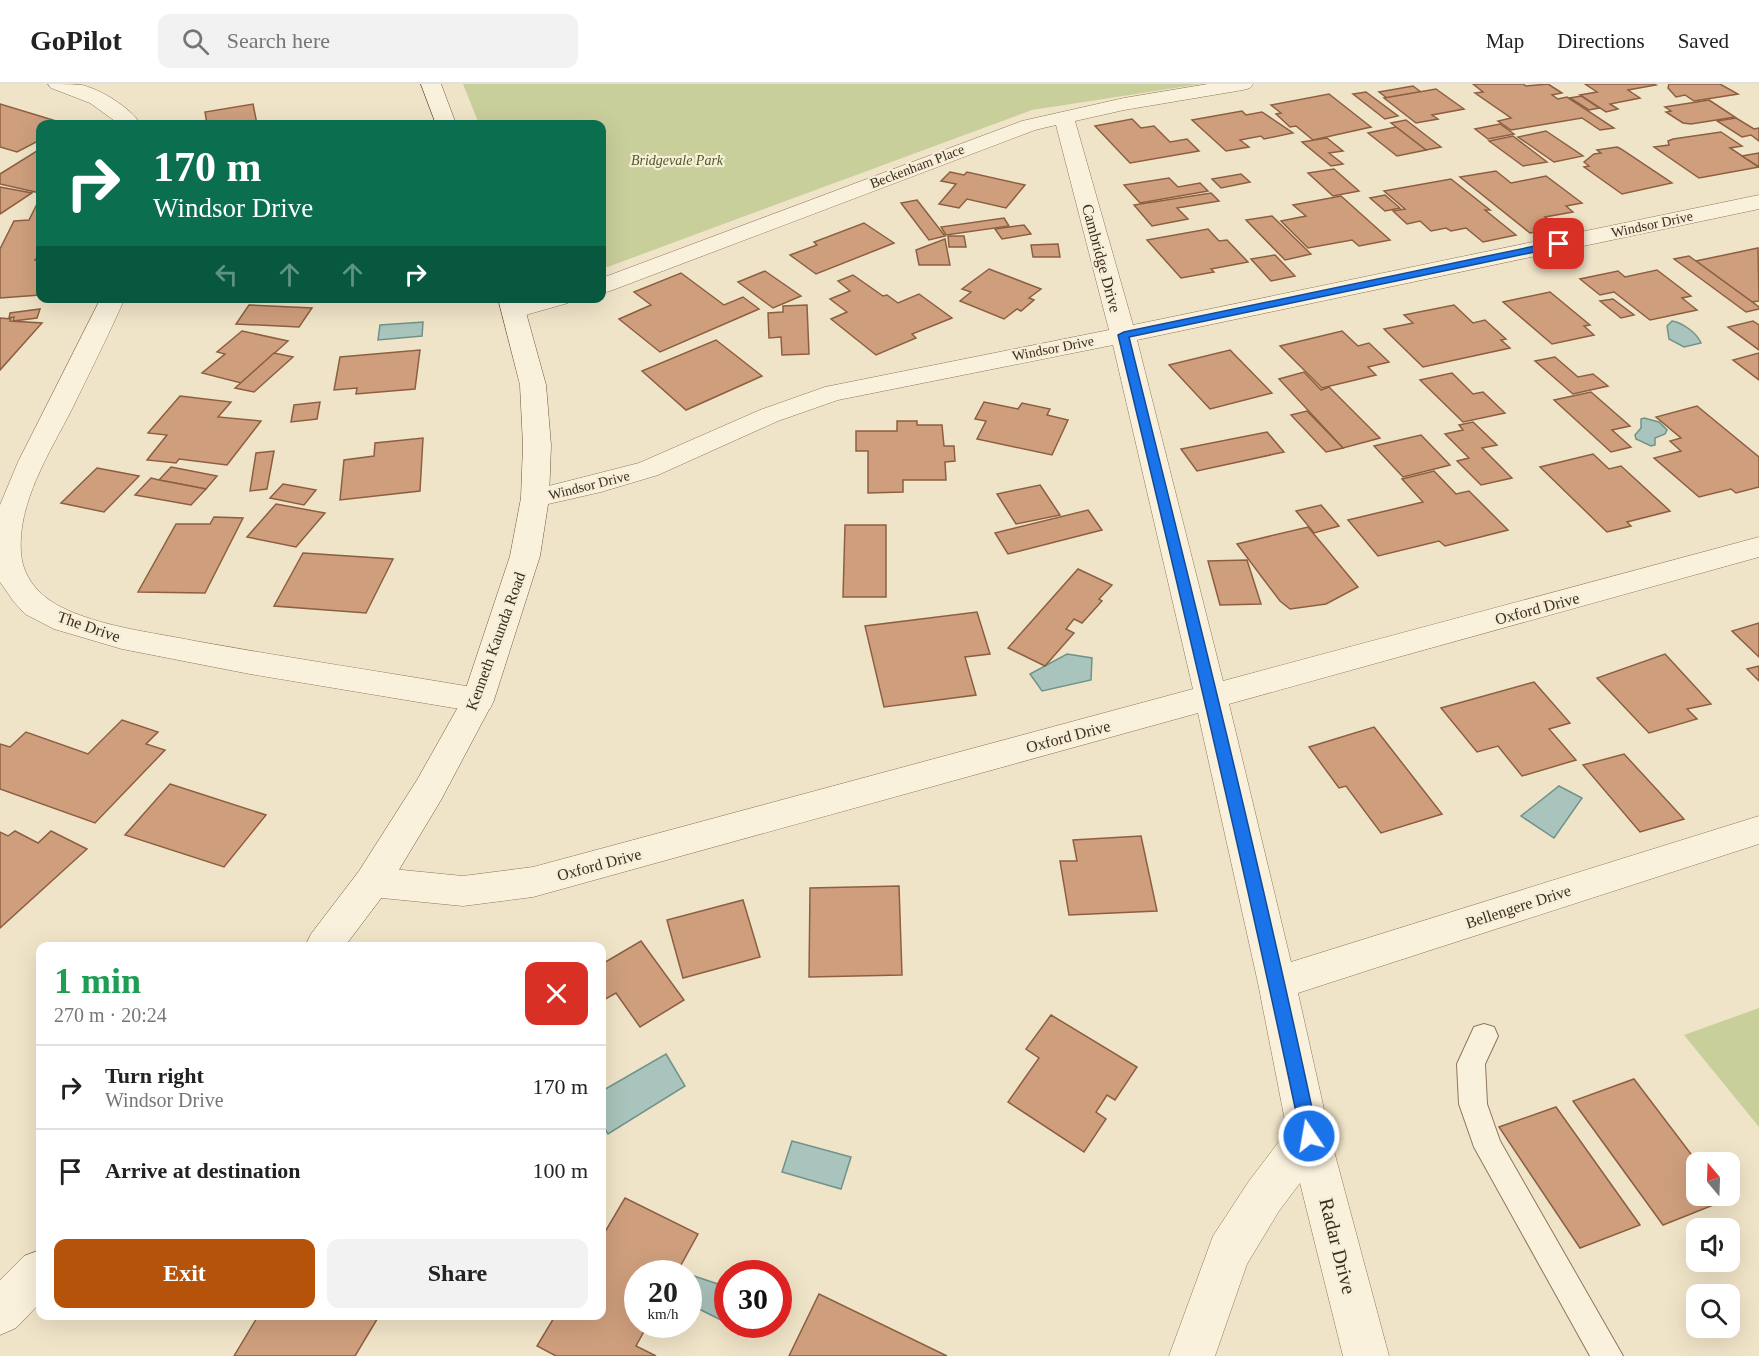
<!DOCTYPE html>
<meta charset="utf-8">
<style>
:root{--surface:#fff;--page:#f2f2f2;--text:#222;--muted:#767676;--line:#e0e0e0;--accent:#b45309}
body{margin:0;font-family:"Times New Roman",serif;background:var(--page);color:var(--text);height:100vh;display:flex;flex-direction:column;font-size:22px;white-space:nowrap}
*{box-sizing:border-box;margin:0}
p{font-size:20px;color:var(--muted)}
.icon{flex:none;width:33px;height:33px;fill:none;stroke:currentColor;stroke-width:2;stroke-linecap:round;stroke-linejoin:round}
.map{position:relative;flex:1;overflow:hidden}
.panel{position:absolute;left:36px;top:858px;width:570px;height:378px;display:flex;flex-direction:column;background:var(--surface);border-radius:12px;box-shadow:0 6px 24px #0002}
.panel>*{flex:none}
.banner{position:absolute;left:36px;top:36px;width:570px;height:183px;border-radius:12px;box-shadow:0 6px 24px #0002;background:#0b6e4f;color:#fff;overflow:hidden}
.needle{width:39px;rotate:341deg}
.tools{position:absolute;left:1686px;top:1068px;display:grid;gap:12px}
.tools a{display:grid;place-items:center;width:54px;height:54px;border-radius:12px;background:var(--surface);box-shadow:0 6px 24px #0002;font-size:30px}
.speed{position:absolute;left:624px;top:1176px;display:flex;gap:12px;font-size:30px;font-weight:700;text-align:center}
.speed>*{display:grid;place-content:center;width:78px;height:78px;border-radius:50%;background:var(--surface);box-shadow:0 6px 24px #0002;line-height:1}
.speed small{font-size:15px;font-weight:400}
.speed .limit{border:9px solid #d22;background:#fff;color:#111}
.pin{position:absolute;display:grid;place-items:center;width:51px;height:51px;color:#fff;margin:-26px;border-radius:12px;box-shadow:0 3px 9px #0006}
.me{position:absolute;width:66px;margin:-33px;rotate:348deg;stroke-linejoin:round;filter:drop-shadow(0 0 4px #0008)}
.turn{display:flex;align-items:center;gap:21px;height:126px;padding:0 18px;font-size:27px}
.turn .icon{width:78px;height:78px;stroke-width:2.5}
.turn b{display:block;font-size:42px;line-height:51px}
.lanes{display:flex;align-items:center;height:57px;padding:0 18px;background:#0003;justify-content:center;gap:30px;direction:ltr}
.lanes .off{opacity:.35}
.round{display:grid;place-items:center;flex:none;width:63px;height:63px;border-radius:12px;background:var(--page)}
.headline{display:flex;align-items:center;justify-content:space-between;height:102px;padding:0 18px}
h1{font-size:36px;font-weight:600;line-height:45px;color:#1e9e55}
.primary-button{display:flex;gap:12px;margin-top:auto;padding:12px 18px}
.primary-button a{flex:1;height:69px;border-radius:12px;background:var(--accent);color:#fff;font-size:24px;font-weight:600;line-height:69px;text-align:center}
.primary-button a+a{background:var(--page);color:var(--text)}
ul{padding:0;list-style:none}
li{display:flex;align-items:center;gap:18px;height:84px;padding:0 18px;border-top:2px solid var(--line)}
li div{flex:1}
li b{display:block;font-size:22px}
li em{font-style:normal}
header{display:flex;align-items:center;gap:36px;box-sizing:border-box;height:84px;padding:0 30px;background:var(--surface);border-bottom:2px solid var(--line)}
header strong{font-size:28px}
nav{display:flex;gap:33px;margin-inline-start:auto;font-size:21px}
.search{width:420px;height:54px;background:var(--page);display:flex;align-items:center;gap:15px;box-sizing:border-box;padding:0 21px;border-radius:12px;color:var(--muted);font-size:22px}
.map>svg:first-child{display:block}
.green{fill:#c9cf9b}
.water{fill:#a9c4bc;stroke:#6f938a;stroke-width:1.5}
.building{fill:#cf9f7d;stroke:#8d5f41;stroke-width:1.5}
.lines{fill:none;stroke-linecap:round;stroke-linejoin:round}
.lane-casing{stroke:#8d765c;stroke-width:2}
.street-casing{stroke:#8d765c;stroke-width:1}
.secondary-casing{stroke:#6f573f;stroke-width:1}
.lane{fill:#faf1dc;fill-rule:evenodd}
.street{fill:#faf1dc;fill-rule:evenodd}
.secondary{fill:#faf1dc;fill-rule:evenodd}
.route{fill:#1a73e8;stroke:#114b97;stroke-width:1.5}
.labels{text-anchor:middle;stroke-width:4.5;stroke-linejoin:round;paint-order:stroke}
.far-park-label{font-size:14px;font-style:italic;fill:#4d5a26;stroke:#f7eed8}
.far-street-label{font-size:14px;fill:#3d2e20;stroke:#f7eed8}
.street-label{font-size:16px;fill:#3d2e20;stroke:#f7eed8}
.near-street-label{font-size:20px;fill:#3d2e20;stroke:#f7eed8}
</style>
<header>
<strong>GoPilot</strong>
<div class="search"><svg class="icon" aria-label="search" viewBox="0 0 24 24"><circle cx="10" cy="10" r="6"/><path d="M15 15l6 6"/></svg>Search here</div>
<nav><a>Map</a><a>Directions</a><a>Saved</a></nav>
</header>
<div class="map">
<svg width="1759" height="1272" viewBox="0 0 1759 1272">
<rect width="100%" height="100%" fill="#f0e4c8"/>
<g class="green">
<polygon points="463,0 1201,0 1032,26 602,185 602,40 479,40"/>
<polygon points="1759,924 1759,1043 1684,951"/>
</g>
<g class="water">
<path d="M 1672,237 C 1683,239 1697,249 1701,259 L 1684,263 L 1669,255 L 1667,242 Z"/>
<polygon points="423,238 422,252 378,256 380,241"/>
<polygon points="1644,334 1659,338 1667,346 1665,350 1655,354 1655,361 1651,362 1636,355 1635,351 1641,344 1641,335"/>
<polygon points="1067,570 1092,574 1091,596 1042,607 1030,590"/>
<polygon points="1559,702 1582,714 1554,754 1521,732"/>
<polygon points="666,970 685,1002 608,1050 602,1040 602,1007"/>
<polygon points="792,1057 851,1073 841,1105 782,1088"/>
<polygon points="694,1192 727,1203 727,1239 689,1220"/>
</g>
<g class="building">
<polygon points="1473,0 1523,0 1526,2 1548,0 1562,9 1552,11 1558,15 1567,13 1614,44 1600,46 1582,34 1511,46 1498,37 1511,34 1475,9 1483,8"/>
<polygon points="1585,0 1654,0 1656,1 1628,6 1640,14 1610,20 1618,25 1606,28 1580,11 1597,8"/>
<polygon points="1669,0 1720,0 1738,10 1694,17 1685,11 1676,13 1668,4"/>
<polygon points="1413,2 1421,8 1387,14 1379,8"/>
<polygon points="1436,5 1464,25 1432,31 1438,35 1416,39 1384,14"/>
<polygon points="1366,8 1398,32 1385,35 1353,10"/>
<polygon points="1329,10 1371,43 1313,56 1296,42 1290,43 1276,30 1281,29 1271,21"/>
<polygon points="1581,12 1599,24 1589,26 1570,14"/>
<polygon points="1709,16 1735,33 1691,40 1683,39 1666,28 1671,27 1665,23"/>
<polygon points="0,20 66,40 40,40 40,56 17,68 0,63"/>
<polygon points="253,20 257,40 207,40 205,28"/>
<polygon points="1242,27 1246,31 1262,28 1293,49 1264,55 1261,52 1240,56 1249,63 1226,67 1192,36"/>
<polygon points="1736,34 1754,45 1759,44 1759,57 1751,51 1742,53 1717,37"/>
<polygon points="1132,35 1141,44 1154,42 1170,58 1187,55 1199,67 1130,79 1095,42"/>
<polygon points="1406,36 1441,63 1426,66 1391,39"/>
<polygon points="1500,40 1514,50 1488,55 1475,45"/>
<polygon points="1396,43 1426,66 1397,72 1368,49"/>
<polygon points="1546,47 1583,72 1554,78 1518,53"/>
<polygon points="1721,48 1742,62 1730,64 1759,83 1699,94 1654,63 1669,61 1668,57 1673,55"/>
<polygon points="1513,52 1547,78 1523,82 1489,57"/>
<polygon points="1327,54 1343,67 1329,69 1343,80 1331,82 1302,58"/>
<polygon points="1617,63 1621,65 1672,99 1622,110 1584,83 1589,82 1584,78 1594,70 1601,69 1597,66"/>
<polygon points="40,65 40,109 0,100 0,90"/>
<polygon points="1759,69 1759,83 1742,72"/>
<polygon points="1334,85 1359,107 1333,112 1308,89"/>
<polygon points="1496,87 1511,99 1546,92 1582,119 1566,122 1573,128 1545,133 1559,144 1530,149 1460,93"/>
<polygon points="950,88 964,91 967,88 1025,101 1006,124 967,115 959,124 939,120 956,100 941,97"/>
<polygon points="1241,90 1250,98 1221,104 1212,95"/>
<polygon points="1169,94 1178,103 1200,99 1208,107 1140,119 1124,101"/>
<polygon points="1451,95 1490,126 1485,126 1516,151 1483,158 1466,144 1451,147 1446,144 1431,147 1420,137 1407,140 1393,127 1405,125 1384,107"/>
<polygon points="0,103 32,109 0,130"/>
<polygon points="1211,109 1219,117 1177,124 1188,135 1152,142 1134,121"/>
<polygon points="1385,111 1400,124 1385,127 1370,114"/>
<polygon points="1341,112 1390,156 1359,162 1352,156 1308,164 1281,137 1306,132 1293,121"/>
<polygon points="917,116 945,152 929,156 901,119"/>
<polygon points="40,117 40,169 35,176 40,176 40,211 0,214 0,165 14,137 29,136 38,118"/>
<polygon points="1272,132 1311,170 1285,176 1246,136"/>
<polygon points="1004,134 1009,142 946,151 941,143"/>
<polygon points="864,139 894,159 816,190 790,171 817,161 814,158"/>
<polygon points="1024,141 1031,150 1002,155 995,145"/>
<polygon points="1208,145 1219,157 1227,156 1248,178 1211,185 1214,188 1181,194 1147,156"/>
<polygon points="948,152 964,152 966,163 949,163"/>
<polygon points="945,155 950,181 919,181 916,166"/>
<polygon points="1058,160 1060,173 1033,173 1031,161"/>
<polygon points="1758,164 1759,217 1752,218 1696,177"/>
<polygon points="1275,171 1295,192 1271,197 1251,175"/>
<polygon points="1689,172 1759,223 1759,225 1746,228 1674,175"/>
<polygon points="989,185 1041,205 1029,214 1034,216 1021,227 1017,225 1004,235 960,217 971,208 962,205"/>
<polygon points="1657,186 1691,212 1682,214 1697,226 1650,236 1614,208 1600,211 1580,195 1618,187 1625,193"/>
<polygon points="765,187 801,212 773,224 738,198"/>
<polygon points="681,189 724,221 743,213 759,225 660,268 619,235 651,221 634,208"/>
<polygon points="853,191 883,212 887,211 898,219 919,210 952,234 912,250 916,254 876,271 831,235 847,228 830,215 850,207 838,197"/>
<polygon points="1550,208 1590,241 1584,242 1594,251 1552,260 1503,218"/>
<polygon points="1613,215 1634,231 1621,234 1600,217"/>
<polygon points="249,221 312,224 299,243 236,240"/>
<polygon points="807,221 809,270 782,271 781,253 769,254 768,229 783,228 783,222"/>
<polygon points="1454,221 1473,239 1485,236 1506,255 1501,256 1510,264 1423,283 1384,245 1413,239 1404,231"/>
<polygon points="40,225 37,234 13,237 14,233 9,234 10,229"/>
<polygon points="0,234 11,235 10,237 42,239 0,286"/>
<polygon points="1753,237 1759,241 1759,266 1728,243"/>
<polygon points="242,247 288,257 241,299 202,289 225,270 217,268"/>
<polygon points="1342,247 1358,262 1369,259 1389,278 1368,283 1376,291 1322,304 1280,262"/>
<polygon points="716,256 762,292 686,326 642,287"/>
<polygon points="420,266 415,305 356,310 357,304 334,306 340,273"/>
<polygon points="1230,266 1272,309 1210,325 1169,281"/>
<polygon points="274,269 293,273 254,308 235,304"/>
<polygon points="1759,269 1759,296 1733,276"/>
<polygon points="1555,273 1578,293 1593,290 1608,302 1573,310 1535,277"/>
<polygon points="1304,288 1321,306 1329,303 1380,354 1343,364 1279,295"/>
<polygon points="1452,289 1473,310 1483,308 1505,329 1463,338 1420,296"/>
<polygon points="1591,308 1630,342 1612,346 1631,363 1611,368 1554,316"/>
<polygon points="180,312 231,318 218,333 261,337 227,381 179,375 176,379 147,376 167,351 148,349"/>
<polygon points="320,318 317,335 291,338 294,321"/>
<polygon points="984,318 1018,325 1022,319 1050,325 1047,331 1068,336 1052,371 977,355 986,337 975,335"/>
<polygon points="1697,322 1759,373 1759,403 1736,409 1731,405 1699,413 1654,374 1681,367 1670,357 1681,354 1656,333"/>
<polygon points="1307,327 1343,364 1326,368 1291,331"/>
<polygon points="897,337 917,337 917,341 942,341 944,362 954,362 955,377 945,378 946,396 903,396 903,408 868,409 868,367 856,367 856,347 897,347"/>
<polygon points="1473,338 1497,361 1482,364 1512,394 1481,401 1457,377 1469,374 1445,350 1463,346 1459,341"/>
<polygon points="1267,348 1284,368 1197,387 1181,365"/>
<polygon points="1421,351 1450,381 1403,393 1374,362"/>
<polygon points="423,354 420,407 340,416 344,376 374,372 375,359"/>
<polygon points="274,367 267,405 250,407 256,369"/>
<polygon points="1593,370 1609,385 1621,382 1670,427 1627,438 1631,442 1607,448 1540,383"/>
<polygon points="171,383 217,392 206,405 159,396"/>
<polygon points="97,384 139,392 104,428 61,419"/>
<polygon points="1434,387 1456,410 1469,407 1508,446 1445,462 1439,457 1378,472 1348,436 1423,418 1402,395"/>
<polygon points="151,394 159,396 206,405 191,421 135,411"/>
<polygon points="283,400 316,406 304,421 270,414"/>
<polygon points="1040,401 1060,431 1016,440 997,410"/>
<polygon points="276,420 325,429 296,463 247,453"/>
<polygon points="1321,421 1339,442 1314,449 1296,427"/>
<polygon points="1088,426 1102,446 1008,470 995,449"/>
<polygon points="214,433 243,434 205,509 138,508 176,440 210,440"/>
<polygon points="845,441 886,441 886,513 843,513"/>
<polygon points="1308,443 1358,503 1326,520 1290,525 1280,517 1237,460"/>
<polygon points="303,469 393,475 366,529 274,522"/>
<polygon points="1247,476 1261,520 1220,521 1208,477"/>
<polygon points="1078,485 1112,501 1099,515 1102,517 1082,539 1074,535 1066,545 1074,549 1045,582 1008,564"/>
<polygon points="977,528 990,570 965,573 976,611 884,623 865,542"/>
<polygon points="1759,539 1759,573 1732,547"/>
<polygon points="1665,570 1711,620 1687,625 1697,635 1649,649 1597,594"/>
<polygon points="1759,582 1759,597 1747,585"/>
<polygon points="1534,598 1570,639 1549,645 1576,676 1522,692 1498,662 1477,668 1441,624"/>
<polygon points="122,636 158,648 146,660 165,666 95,739 0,705 0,660 10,663 26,648 88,670"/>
<polygon points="1374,643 1442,730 1381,749 1346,702 1339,704 1309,663"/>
<polygon points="1624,670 1684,735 1640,748 1583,681"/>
<polygon points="170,700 266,731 224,783 125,751"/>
<polygon points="15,747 38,759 51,747 87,765 0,844 0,748 8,752"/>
<polygon points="1141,752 1157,827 1069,831 1060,777 1077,777 1073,756"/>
<polygon points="899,802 902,891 809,893 810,804"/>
<polygon points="743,816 760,873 683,894 667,836"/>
<polygon points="641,857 684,916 640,943 616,909 602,917 602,880"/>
<polygon points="1051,931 1137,983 1115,1016 1107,1011 1096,1028 1106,1035 1084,1068 1008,1018 1039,974 1026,965"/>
<polygon points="1634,995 1697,1078 1696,1112 1722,1112 1726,1116 1663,1141 1573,1017"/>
<polygon points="1556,1023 1640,1141 1580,1164 1499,1043"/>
<polygon points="625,1114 698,1150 676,1190 638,1190 638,1240 648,1240 636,1262 656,1272 556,1272 537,1262 555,1232 602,1232 602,1153"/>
<polygon points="819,1210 947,1272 789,1272"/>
<polygon points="258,1232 379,1232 355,1272 234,1272"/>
</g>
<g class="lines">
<defs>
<polygon id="lane" points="1484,940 1494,943 1498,952 1485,980 1487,1020 1500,1057 1623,1272 1590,1272 1474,1063 1459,1020 1457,980 1474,943"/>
<g id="street">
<path d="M 48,0 C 59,0 72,0 82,1 C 102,6 129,23 141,40 L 119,40 L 90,19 L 51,4 Z"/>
<polygon points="1208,0 1253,0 1250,4 1243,6 1124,26 1075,37 1133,241 1759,111 1759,125 1137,256 1223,597 1759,453 1759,473 1229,620 1291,878 1759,732 1759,760 1298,909 1330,1052 1389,1272 1343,1272 1300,1099 1279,1127 1247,1180 1215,1272 1169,1272 1213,1152 1249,1097 1287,1047 1258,899 1198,629 533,813 463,822 372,813 359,809 354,798 359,787 372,783 463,792 533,783 1193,605 1113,261 838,316 778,337 658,391 601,408 535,423 525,420 521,414 525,408 639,379 760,326 825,303 1109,246 1056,41 1035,46 610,207 602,209 602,194 1022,37 1124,14"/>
<path d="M 101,214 L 125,214 C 108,252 90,288 72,325 C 50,368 17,419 21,469 C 23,494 39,511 59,522 C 100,543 151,548 195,557 C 289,574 384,588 478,604 L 490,607 L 494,616 L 490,625 L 478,628 L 250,590 L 122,565 L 54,545 L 25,530 L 14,518 L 0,498 L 0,421 L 18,378 Z"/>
<polygon points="531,214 571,214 568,219 515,234 506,232 503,227 506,222"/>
</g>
<g id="secondary">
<polygon points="421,0 441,0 456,40 436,40"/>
<polygon points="498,214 522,214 546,301 551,361 549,414 540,472 494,616 441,716 385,809 345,862 305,862 311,850 359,787 417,696 462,616 510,472 521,414 523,361 520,301"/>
<polygon points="40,1166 40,1219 16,1244 0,1251 0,1196 24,1172"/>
</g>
</defs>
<use href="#lane" class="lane-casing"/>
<use href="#street" class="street-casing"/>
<use href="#secondary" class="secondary-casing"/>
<use href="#lane" class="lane"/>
<use href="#street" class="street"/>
<use href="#secondary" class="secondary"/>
</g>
<path class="route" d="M 1559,157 L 1564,160 L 1563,162 L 1129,253 C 1195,519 1261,784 1318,1052 L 1315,1058 L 1309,1060 L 1303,1058 L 1301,1052 C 1245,784 1182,517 1118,251 L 1124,248 Z"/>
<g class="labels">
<g class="far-park-label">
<text x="677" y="81">Bridgevale Park</text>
</g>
<g class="far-street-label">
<text transform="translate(917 82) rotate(-21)" y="5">Beckenham Place</text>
<text transform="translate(1652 140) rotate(-12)" y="5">Windsor Drive</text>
<text transform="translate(1053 264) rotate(-11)" y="5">Windsor Drive</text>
<text transform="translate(589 401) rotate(-14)" y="5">Windsor Drive</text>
</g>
<g class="street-label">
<text transform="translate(1102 174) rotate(75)" y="6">Cambridge Drive</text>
<text transform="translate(1537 524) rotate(-15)" y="6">Oxford Drive</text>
<text transform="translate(89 542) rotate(19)" y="6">The Drive</text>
<text transform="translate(495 557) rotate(-70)" y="6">Kenneth Kaunda Road</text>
<text transform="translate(1068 652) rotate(-15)" y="6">Oxford Drive</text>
<text transform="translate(599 780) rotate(-15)" y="6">Oxford Drive</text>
<text transform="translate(1518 822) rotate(-18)" y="6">Bellengere Drive</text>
</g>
<g class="near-street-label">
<text transform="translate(1338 1162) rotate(76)" y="7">Radar Drive</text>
</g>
</g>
</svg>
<div class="tools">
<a><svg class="needle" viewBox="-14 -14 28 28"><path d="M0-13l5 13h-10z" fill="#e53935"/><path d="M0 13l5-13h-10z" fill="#767676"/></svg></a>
<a><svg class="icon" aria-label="sound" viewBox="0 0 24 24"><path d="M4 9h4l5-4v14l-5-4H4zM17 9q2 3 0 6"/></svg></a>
<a><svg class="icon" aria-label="search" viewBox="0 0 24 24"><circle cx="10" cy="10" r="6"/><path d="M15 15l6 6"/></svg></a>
</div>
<div class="speed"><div>20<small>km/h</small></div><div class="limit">30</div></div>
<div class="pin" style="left:1559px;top:160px;background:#d93025"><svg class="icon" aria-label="arrive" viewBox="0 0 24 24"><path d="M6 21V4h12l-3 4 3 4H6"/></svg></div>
<svg class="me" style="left:1309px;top:1052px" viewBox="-20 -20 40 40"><circle r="17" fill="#1a73e8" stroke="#fff" stroke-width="3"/><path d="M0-11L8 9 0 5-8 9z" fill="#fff"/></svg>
<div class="banner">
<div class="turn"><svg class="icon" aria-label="right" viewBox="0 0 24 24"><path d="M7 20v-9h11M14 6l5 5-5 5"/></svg><div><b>170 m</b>Windsor Drive</div></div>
<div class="lanes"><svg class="icon off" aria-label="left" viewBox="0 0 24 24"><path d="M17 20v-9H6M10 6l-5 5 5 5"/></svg><svg class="icon off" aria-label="ahead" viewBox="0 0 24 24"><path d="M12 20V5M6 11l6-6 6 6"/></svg><svg class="icon off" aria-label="ahead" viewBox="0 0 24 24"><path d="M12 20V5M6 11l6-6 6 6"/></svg><svg class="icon" aria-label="right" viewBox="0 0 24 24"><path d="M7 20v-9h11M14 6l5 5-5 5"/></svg></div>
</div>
<section class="panel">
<div class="headline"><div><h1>1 min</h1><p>270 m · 20:24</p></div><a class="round" style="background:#d93025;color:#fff"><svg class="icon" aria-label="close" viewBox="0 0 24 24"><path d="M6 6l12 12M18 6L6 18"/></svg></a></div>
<ul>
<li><svg class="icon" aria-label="right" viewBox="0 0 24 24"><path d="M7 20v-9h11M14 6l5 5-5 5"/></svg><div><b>Turn right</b><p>Windsor Drive</p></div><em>170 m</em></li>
<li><svg class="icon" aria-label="arrive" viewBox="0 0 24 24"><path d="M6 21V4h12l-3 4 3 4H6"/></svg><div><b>Arrive at destination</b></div><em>100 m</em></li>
</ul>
<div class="primary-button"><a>Exit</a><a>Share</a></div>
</section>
</div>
